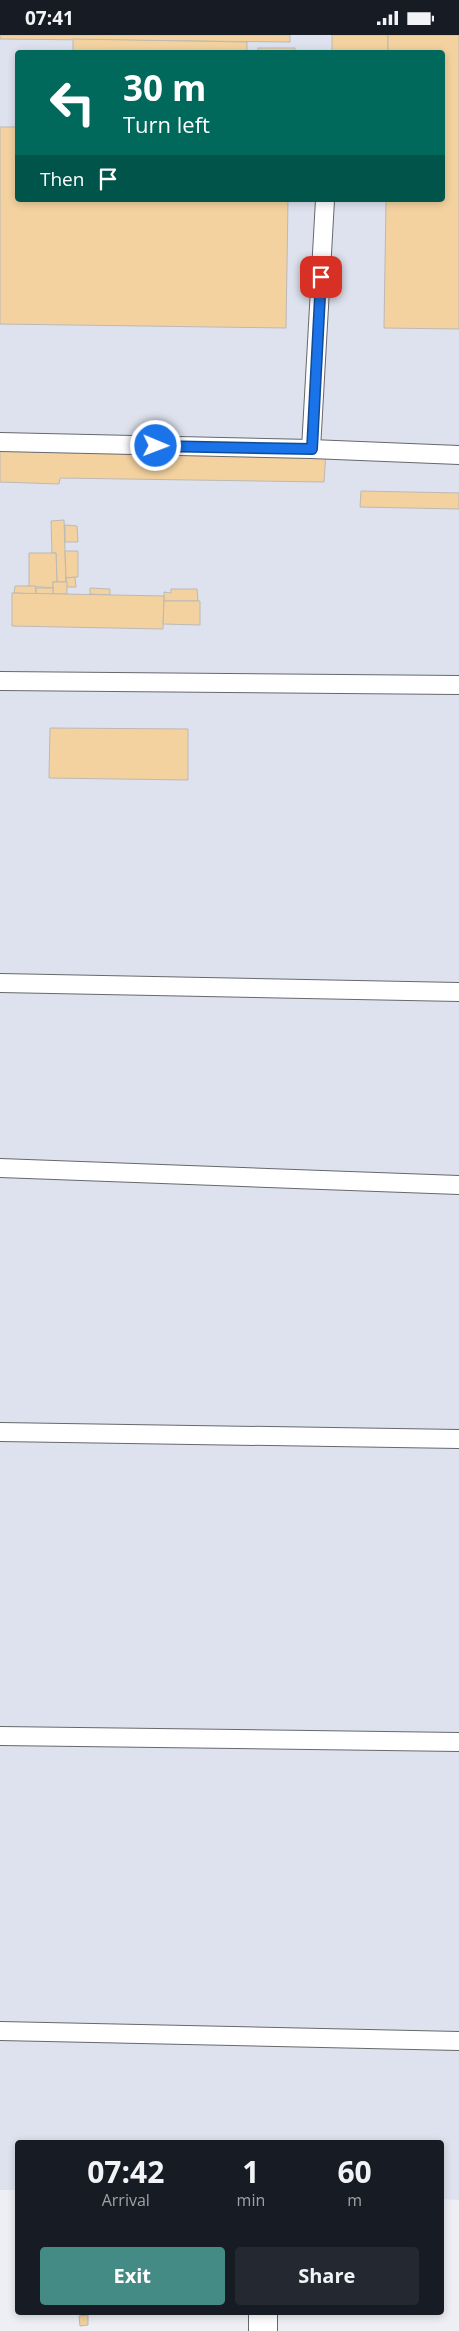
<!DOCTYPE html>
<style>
:root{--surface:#171b24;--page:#242831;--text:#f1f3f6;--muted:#9ea1a6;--accent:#448b86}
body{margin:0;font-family:"Open Sans",sans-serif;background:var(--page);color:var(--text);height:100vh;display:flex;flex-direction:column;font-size:19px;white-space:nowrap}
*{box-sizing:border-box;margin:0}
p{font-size:16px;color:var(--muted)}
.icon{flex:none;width:28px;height:28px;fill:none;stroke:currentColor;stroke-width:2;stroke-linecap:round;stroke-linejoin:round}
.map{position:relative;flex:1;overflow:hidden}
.sheet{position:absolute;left:15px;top:2105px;width:429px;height:175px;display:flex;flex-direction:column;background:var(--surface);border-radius:5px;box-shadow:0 2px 8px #0003}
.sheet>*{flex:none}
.guide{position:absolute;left:15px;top:15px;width:430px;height:152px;border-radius:5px;box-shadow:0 2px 8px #0003;background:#00695c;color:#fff;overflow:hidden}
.pin{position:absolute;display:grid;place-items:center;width:42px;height:42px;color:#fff;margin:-21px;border-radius:10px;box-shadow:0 2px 8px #0006}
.me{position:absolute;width:55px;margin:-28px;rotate:91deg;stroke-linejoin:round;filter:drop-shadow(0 0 4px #0008)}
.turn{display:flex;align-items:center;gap:18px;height:105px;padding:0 25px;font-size:22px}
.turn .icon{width:65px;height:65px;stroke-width:2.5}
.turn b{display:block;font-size:35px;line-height:42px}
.then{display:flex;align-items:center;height:48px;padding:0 25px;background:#0003;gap:10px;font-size:19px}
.eta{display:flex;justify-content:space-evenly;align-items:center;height:85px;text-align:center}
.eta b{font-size:30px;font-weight:700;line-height:35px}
.action{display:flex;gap:10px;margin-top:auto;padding:10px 25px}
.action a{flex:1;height:58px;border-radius:5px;background:var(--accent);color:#fff;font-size:20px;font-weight:700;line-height:58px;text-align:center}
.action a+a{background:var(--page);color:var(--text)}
.status{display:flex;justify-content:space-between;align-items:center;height:35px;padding:0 25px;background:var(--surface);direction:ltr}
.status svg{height:14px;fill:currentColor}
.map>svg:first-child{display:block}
.built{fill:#dee2ee;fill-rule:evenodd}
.building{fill:#f4d2a0;stroke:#bcb9b4}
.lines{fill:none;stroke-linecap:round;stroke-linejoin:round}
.service-casing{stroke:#67686c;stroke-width:20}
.minor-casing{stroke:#67686c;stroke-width:30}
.service{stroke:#fff;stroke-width:18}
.minor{stroke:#fff;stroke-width:28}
.route-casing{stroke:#114b97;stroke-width:12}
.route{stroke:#1a73e8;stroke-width:9}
</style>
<div class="status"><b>07:41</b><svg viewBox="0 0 49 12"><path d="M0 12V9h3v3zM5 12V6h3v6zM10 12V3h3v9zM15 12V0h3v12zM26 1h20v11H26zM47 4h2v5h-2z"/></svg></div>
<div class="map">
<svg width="459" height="2296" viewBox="0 0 459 2296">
<rect width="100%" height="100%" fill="#edeff4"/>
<path class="built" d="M 0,0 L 459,0 L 459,2165 L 441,2164 L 441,2108 L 18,2108 L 17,2155 L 0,2155 ZM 18,18 L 442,18 L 442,165 L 18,165 Z"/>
<g class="building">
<polygon points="0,0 290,0 290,7 0,4"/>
<rect x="332" y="0" width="56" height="18"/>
<polygon points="388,0 459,0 459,294 384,293 386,165 442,165 442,18 388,18"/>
<polygon points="73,4 247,7 247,18 73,18"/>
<rect x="258" y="13" width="37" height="5"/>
<polygon points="0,92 18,92 18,165 288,165 286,293 0,289"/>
<polygon points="0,411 326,417 324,447 60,443 59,449 0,447"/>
<polygon points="361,456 459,458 459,474 360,472"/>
<polygon points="64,485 66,547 57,547 56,518 52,518 51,486"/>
<polygon points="65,490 77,491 78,507 65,507"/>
<polygon points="65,516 78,516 78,542 66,543"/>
<polygon points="29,518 56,518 57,547 53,547 53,553 29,551"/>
<polygon points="75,542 76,552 67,552 66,543"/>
<rect x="53" y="547" width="14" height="12"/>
<polygon points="15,551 35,551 36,559 14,558"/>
<rect x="36" y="553" width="17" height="6"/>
<polygon points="90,553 110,554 110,560 90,559"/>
<polygon points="171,554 197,554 198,566 164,566 164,557 171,558"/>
<polygon points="12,558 164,561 163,594 12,591"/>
<polygon points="164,566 200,566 200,590 163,589"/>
<polygon points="50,693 188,694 188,745 49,743"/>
<polygon points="88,2280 88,2290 80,2291 79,2281"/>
</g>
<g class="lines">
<defs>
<g id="service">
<polyline points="0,407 311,414 459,420"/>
<polyline points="311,414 325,165"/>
<polyline points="0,646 459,650"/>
<polyline points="0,948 459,957"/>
<polyline points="0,1133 459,1150"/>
<polyline points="0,1397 459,1404"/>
<polyline points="0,1701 459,1707"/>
<polyline points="0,1996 459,2006"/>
</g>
<polyline id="minor" points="263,2296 263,2278"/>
</defs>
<use href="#service" class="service-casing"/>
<use href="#minor" class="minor-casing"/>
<use href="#service" class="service"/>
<use href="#minor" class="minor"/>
</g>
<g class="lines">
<defs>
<polyline id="route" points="156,411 312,414 321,242"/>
</defs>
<use href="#route" class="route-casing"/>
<use href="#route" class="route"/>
</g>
</svg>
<div class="pin" style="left:321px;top:242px;background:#d93025"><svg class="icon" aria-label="arrive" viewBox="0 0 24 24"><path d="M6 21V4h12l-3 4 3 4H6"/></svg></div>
<svg class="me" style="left:156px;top:411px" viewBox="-20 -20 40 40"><circle r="17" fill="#1a73e8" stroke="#fff" stroke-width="3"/><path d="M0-11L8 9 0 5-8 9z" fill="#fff"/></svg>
<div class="guide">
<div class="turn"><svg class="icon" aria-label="left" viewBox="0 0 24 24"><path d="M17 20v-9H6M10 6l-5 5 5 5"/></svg><div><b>30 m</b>Turn left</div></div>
<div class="then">Then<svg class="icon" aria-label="arrive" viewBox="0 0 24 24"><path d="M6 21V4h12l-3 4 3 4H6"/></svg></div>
</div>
<section class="sheet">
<div class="eta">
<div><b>07:42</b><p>Arrival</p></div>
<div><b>1</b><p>min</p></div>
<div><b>60</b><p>m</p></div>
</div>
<div class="action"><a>Exit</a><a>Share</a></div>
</section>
</div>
